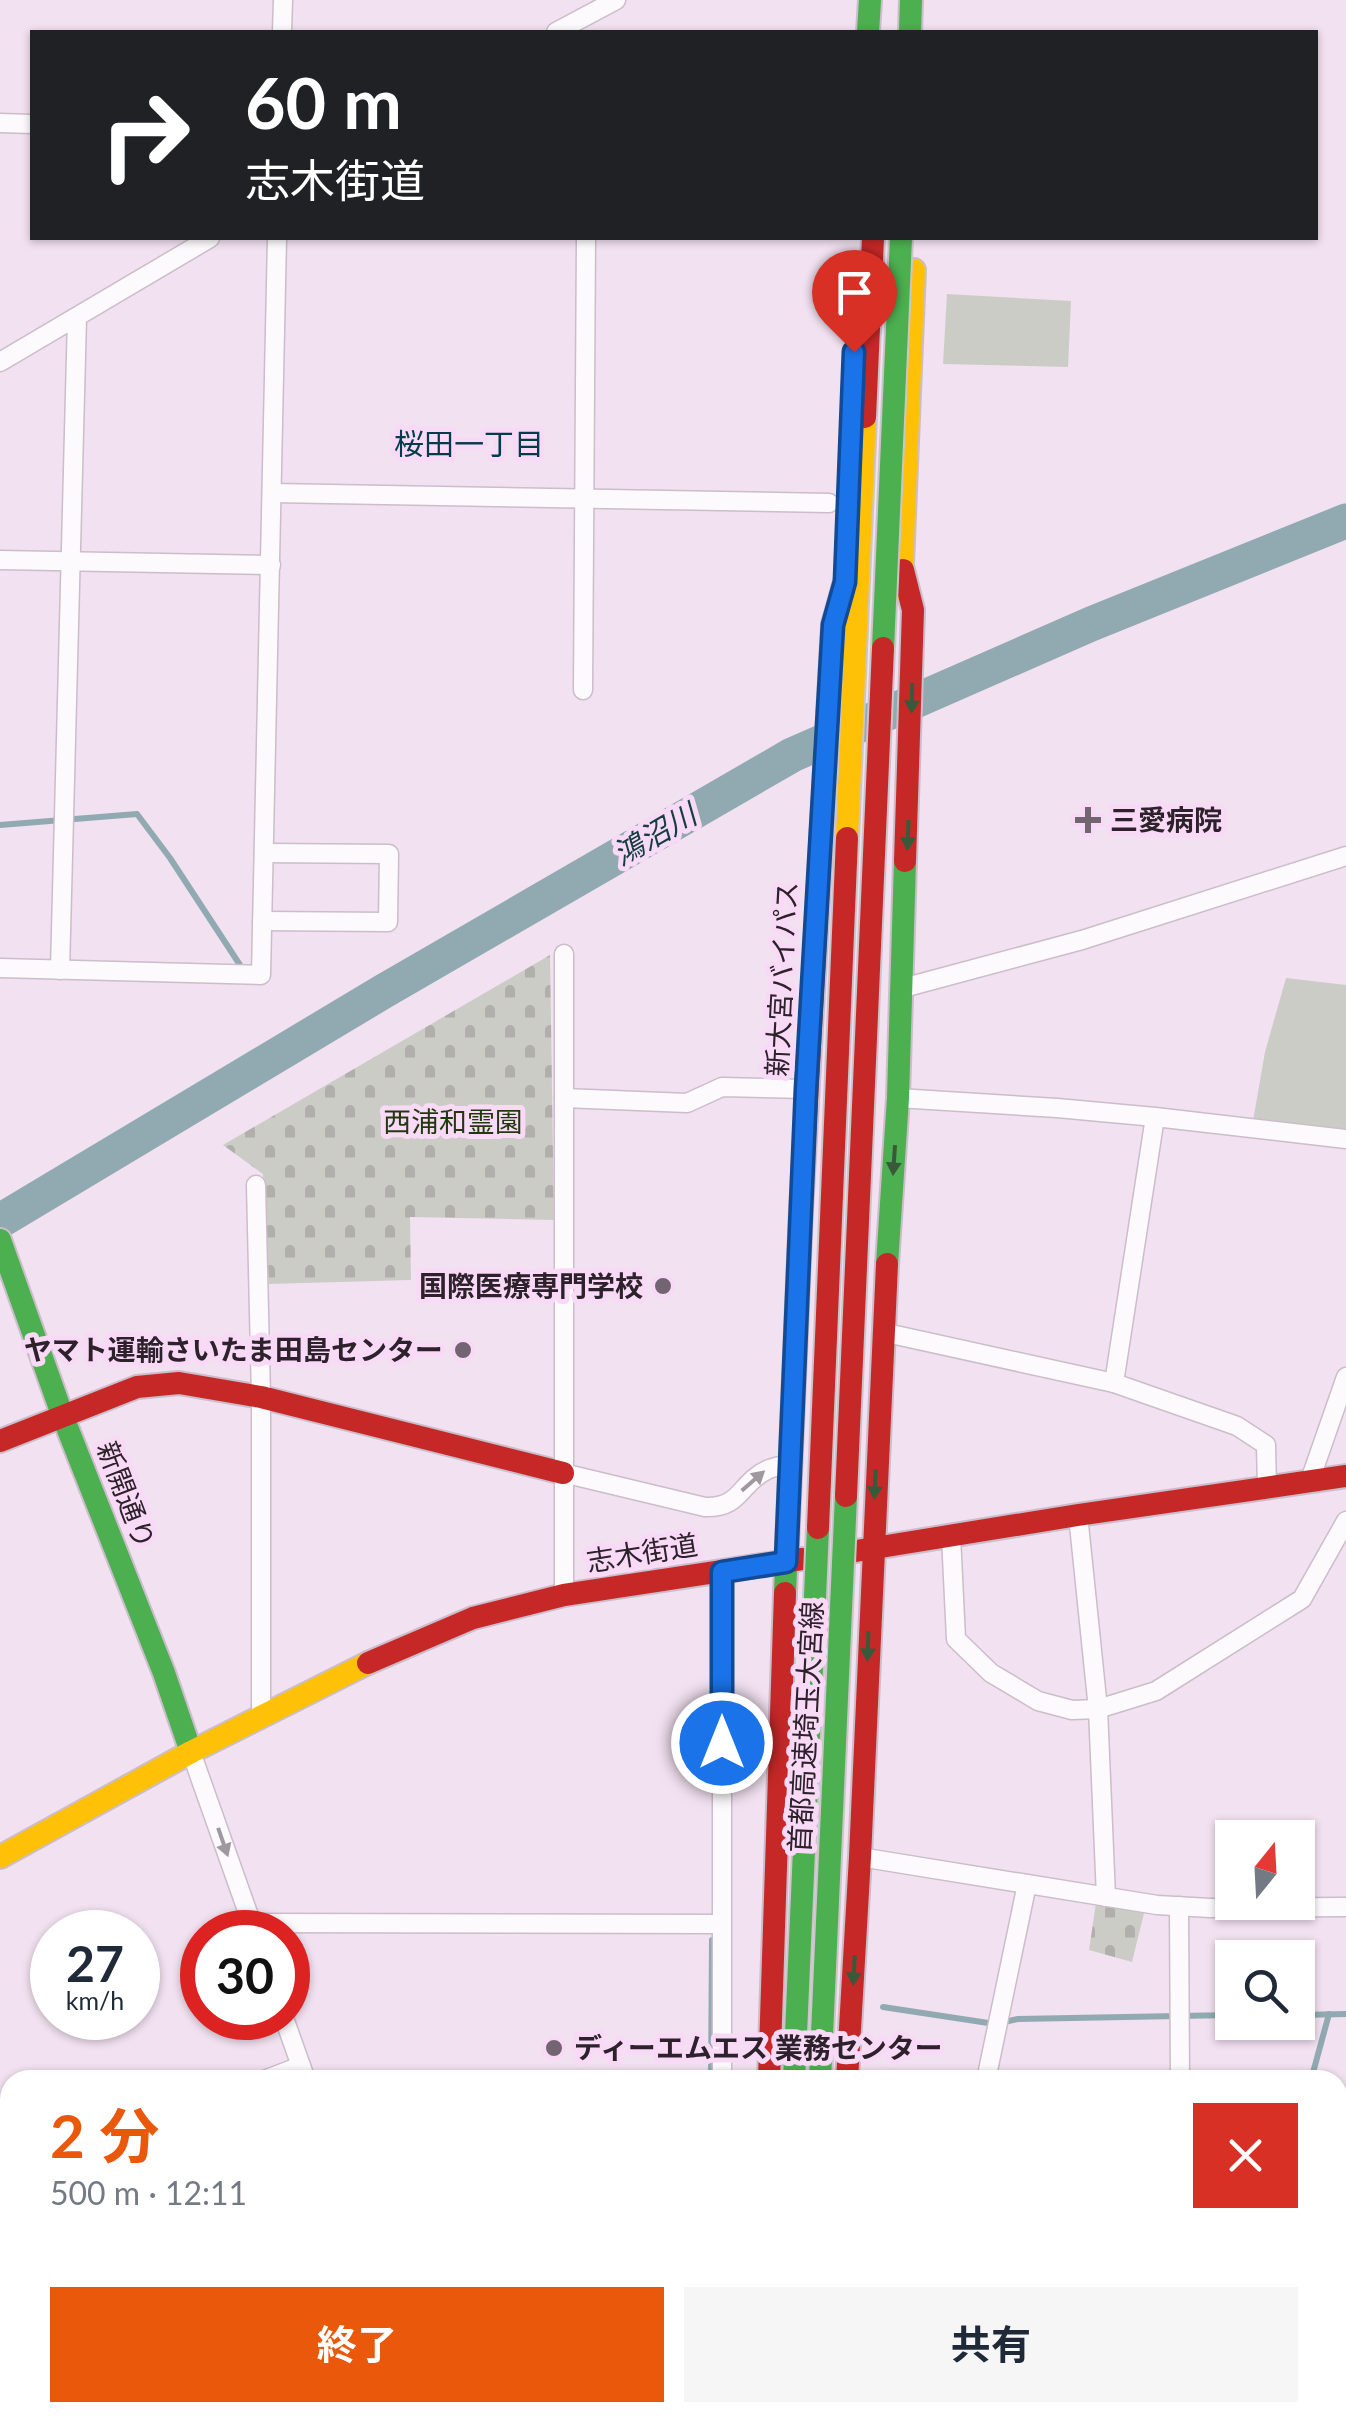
<!DOCTYPE html>
<html lang="ja">
<meta charset="utf-8">
<style>
:root{--surface:#fff;--page:#f6f6f7;--text:#1f2937;--muted:#747a83;--accent:#ea580c}
body{margin:0;font-family:Lato,"Noto Sans JP",sans-serif;background:var(--page);color:var(--text);height:100vh;display:flex;flex-direction:column;font-size:38px;white-space:nowrap}
*{box-sizing:border-box;margin:0}
p{font-size:32px;color:var(--muted)}
.icon{flex:none;width:55px;height:55px;fill:none;stroke:currentColor;stroke-width:2;stroke-linecap:round;stroke-linejoin:round}
.map{position:relative;flex:1;overflow:hidden}
.details{position:absolute;left:0px;top:2070px;width:1348px;height:352px;display:flex;flex-direction:column;background:var(--surface);border-radius:30px 30px 0 0;box-shadow:0 2px 8px #0004}
.details>*{flex:none}
.hud{position:absolute;left:30px;top:30px;width:1288px;height:210px;border-radius:0px;box-shadow:0 2px 8px #0004;background:#202124;color:#fff;overflow:hidden}
.needle{width:65px;rotate:18deg}
.tools{position:absolute;left:1215px;top:1820px;display:grid;gap:20px}
.tools a{display:grid;place-items:center;width:100px;height:100px;border-radius:0px;background:var(--surface);box-shadow:0 2px 8px #0004;font-size:50px}
.speed{position:absolute;left:30px;top:1910px;display:flex;gap:20px;font-size:50px;font-weight:700;text-align:center}
.speed>*{display:grid;place-content:center;width:130px;height:130px;border-radius:50%;background:var(--surface);box-shadow:0 2px 8px #0004;line-height:1}
.speed small{font-size:25px;font-weight:400}
.speed .limit{border:15px solid #d22;background:#fff;color:#111}
.pin{position:absolute;display:grid;place-items:center;width:85px;height:85px;color:#fff;margin:-102px -42px;border-radius:50% 50% 50% 0;rotate:-45deg;box-shadow:0 0 10px #0007}
.pin .icon{rotate:45deg}
.me{position:absolute;width:110px;margin:-55px;rotate:0deg;stroke-linejoin:round;filter:drop-shadow(0 0 8px #0008)}
.turn{display:flex;align-items:center;gap:35px;height:210px;padding:0 50px;font-size:45px}
.turn .icon{width:130px;height:130px;stroke-width:2.5}
.turn b{display:block;font-size:70px;line-height:85px}
.round{display:grid;place-items:center;flex:none;width:105px;height:105px;border-radius:0px;background:var(--page)}
.summary{display:flex;align-items:center;justify-content:space-between;height:170px;padding:0 50px}
h1{font-size:60px;font-weight:700;line-height:75px;color:var(--accent)}
.button{display:flex;gap:20px;margin-top:auto;padding:20px 50px}
.button a{flex:1;height:115px;border-radius:0px;background:var(--accent);color:#fff;font-size:40px;font-weight:700;line-height:115px;text-align:center}
.button a+a{background:var(--page);color:var(--text)}
.map>svg:first-child{display:block}
.cemetery{fill:url(#cemetery-stones)}
.park{fill:#ccccc7}
.lines{fill:none;stroke-linecap:round;stroke-linejoin:round}
.stream{stroke:#91aab2;stroke-width:6}
.river{stroke:#91aab2;stroke-width:35}
.street-casing{stroke:#cbbdca;stroke-width:21}
.fast-casing{stroke:#cbbdca;stroke-width:26}
.slow-casing{stroke:#cbbdca;stroke-width:26}
.jam-casing{stroke:#cbbdca;stroke-width:26}
.street{stroke:#fdfafd;stroke-width:18}
.fast{stroke:#4caf50;stroke-width:22}
.slow{stroke:#ffc107;stroke-width:22}
.jam{stroke:#c62828;stroke-width:22}
.rail-casing{stroke:#d8d3d7;stroke-width:10}
.rail{stroke:#f9daf6;stroke-width:6;stroke-dasharray:19;stroke-linecap:butt}
.fast-bridge-casing{stroke:#ccc4cb;stroke-width:26;stroke-linecap:butt}
.slow-bridge-casing{stroke:#ccc4cb;stroke-width:26;stroke-linecap:butt}
.jam-bridge-casing{stroke:#ccc4cb;stroke-width:26;stroke-linecap:butt}
.fast-bridge{stroke:#4caf50;stroke-width:22}
.slow-bridge{stroke:#ffc107;stroke-width:22}
.jam-bridge{stroke:#c62828;stroke-width:22}
.oneway{fill:#395a3a}
.oneway2{fill:#9f999f}
.route-casing{stroke:#114b97;stroke-width:25}
.route{stroke:#1a73e8;stroke-width:18}
.poi-dot{fill:#726571;stroke:#f9daf6;stroke-width:4}
.labels{text-anchor:middle;stroke-width:10;stroke-linejoin:round;paint-order:stroke}
.poi-label{font-size:28px;font-weight:bold;fill:#2d222c;stroke:#f9daf6;text-anchor:start}
.street-label{font-size:28px;fill:#2d222c;stroke:#f9daf6}
.park-label{font-size:28px;fill:#1f390d;stroke:#f9daf6}
.neighbourhood-label{font-size:30px;fill:#003c49;stroke:#f9daf6}
.water-label{font-size:30px;font-style:italic;fill:#153e43;stroke:#f9daf6}
</style>
<div class="map">
<svg width="1346" height="2421" viewBox="0 0 1346 2421">
<defs>
<pattern id="cemetery-stones" width="16" height="16" patternUnits="userSpaceOnUse" patternTransform="scale(2.5)"><rect width="16" height="16" fill="#ccccc7"/><path d="M2 7V4a2 2 0 0 1 4 0v3zM10 15v-3a2 2 0 0 1 4 0v3z" fill="#b0afab"/></pattern>
</defs>
<rect width="100%" height="100%" fill="#f2e1f0"/>
<g class="cemetery">
<polygon points="550,955 554,1220 410,1217 411,1280 269,1284 263,1174 223,1145"/>
<polygon points="1096,1903 1145,1909 1132,1962 1089,1950"/>
</g>
<g class="park">
<polygon points="947,294 1071,301 1068,367 943,364"/>
<polygon points="1286,978 1346,985 1346,1133 1253,1121 1265,1052"/>
</g>
<g class="lines">
<g class="stream">
<polyline points="0,825 137,814 170,858 240,965"/>
<polyline points="278,1039 284,1050"/>
<polyline points="883,2007 995,2024 1018,2019 1232,2015"/>
<polyline points="1298,2015 1346,2014"/>
<polyline points="711,2080 712,1940"/>
<polyline points="1311,2080 1329,2014"/>
<polyline points="0,2344 10,2340"/>
<polyline points="1260,2421 1260,2412"/>
</g>
<polyline class="river" points="0,1221 384,991 792,755 1091,624 1346,521"/>
<defs>
<g id="street">
<polyline points="282,32 283,0"/>
<polyline points="556,32 616,0"/>
<polyline points="0,123 32,124"/>
<polyline points="0,362 210,238"/>
<polyline points="273,493 829,503"/>
<polyline points="0,560 271,565"/>
<polyline points="583,690 586,238"/>
<polyline points="262,921 388,922 389,854 264,853"/>
<polyline points="0,968 261,975 277,238"/>
<polyline points="60,970 77,317"/>
<polyline points="903,988 1082,940 1346,856"/>
<polyline points="564,1098 687,1103 722,1087 806,1089"/>
<polyline points="898,1098 1057,1108 1155,1117"/>
<polyline points="256,1185 261,1397 261,1717"/>
<polyline points="882,1332 1114,1383 1237,1426 1266,1445 1267,1489"/>
<polyline points="1114,1383 1155,1117 1346,1139"/>
<path d="M 563,1473 L 705,1507 C 742,1508 739,1483 767,1470 C 774,1466 783,1466 791,1464"/>
<polyline points="1309,1483 1346,1377"/>
<polyline points="1078,1515 1098,1709 1106,1897"/>
<polyline points="951,1536 956,1639 991,1673 1038,1701 1072,1710 1098,1709 1156,1691 1302,1599 1346,1521"/>
<polyline points="722,1572 722,2080"/>
<polyline points="564,1595 564,954"/>
<polyline points="191,1752 254,1930"/>
<polyline points="860,1857 1157,1905 1210,1908 1346,1907"/>
<polyline points="1179,1906 1180,2080"/>
<polyline points="252,1923 721,1924"/>
<polyline points="284,2018 306,2080"/>
<polyline points="264,2080 301,2066"/>
<polyline points="986,2080 1027,1884"/>
<polyline points="0,2179 10,2176"/>
<polyline points="1338,2189 1346,2186"/>
<polyline points="421,2412 424,2421"/>
<polyline points="723,2412 723,2418"/>
<polyline points="930,2421 930,2412"/>
<polyline points="1181,2421 1181,2412"/>
</g>
<g id="fast">
<polyline points="868,32 870,0"/>
<polyline points="910,32 911,0"/>
<polyline points="0,1240 63,1417 164,1673 191,1752"/>
<polyline points="887,1264 898,1098 905,861"/>
<polyline points="785,1593 801,1210"/>
</g>
<g id="slow">
<polyline points="901,589 914,270"/>
<polyline points="0,1857 191,1752 368,1663"/>
<polyline points="828,2412 828,2421"/>
</g>
<g id="jam">
<polyline points="903,570 913,610 905,861"/>
<polyline points="801,1210 833,625 845,582"/>
<polyline points="0,1441 137,1387 179,1383 261,1397 563,1473"/>
<polyline points="856,1551 1078,1515 1346,1476"/>
<polyline points="368,1663 473,1618 564,1595 802,1559"/>
<polyline points="769,2080 785,1593"/>
<polyline points="847,2080 860,1857 887,1264"/>
<polyline points="758,2421 759,2412"/>
</g>
</defs>
<use href="#street" class="street-casing"/>
<use href="#fast" class="fast-casing"/>
<use href="#slow" class="slow-casing"/>
<use href="#jam" class="jam-casing"/>
<use href="#street" class="street"/>
<use href="#fast" class="fast"/>
<use href="#slow" class="slow"/>
<use href="#jam" class="jam"/>
<defs>
<g id="rail">
<polyline points="1338,2221 1346,2218"/>
<polyline points="1338,2255 1346,2251"/>
<polyline points="767,2421 790,2412"/>
<polyline points="803,2421 825,2412"/>
<polyline points="890,2421 913,2412"/>
<polyline points="919,2421 941,2412"/>
</g>
</defs>
<use href="#rail" class="rail-casing"/>
<use href="#rail" class="rail"/>
<defs>
<g id="fast-bridge">
<polyline points="883,648 901,238"/>
<polyline points="794,2080 818,1528"/>
<polyline points="820,2080 846,1496"/>
<polyline points="779,2412 779,2421"/>
</g>
<g id="slow-bridge">
<polyline points="847,838 865,417"/>
<polyline points="805,2421 806,2412"/>
</g>
<g id="jam-bridge">
<polyline points="865,417 873,238"/>
<polyline points="846,1496 883,648"/>
<polyline points="818,1528 847,838"/>
</g>
</defs>
<use href="#fast-bridge" class="fast-bridge-casing"/>
<use href="#slow-bridge" class="slow-bridge-casing"/>
<use href="#jam-bridge" class="jam-bridge-casing"/>
<use href="#fast-bridge" class="fast-bridge"/>
<use href="#slow-bridge" class="slow-bridge"/>
<use href="#jam-bridge" class="jam-bridge"/>
</g>
<defs><path id="oneway-solid" d="M-6-.8H1V-3.2L6.5 0L1 3.2V.8H-6Z" transform="scale(2.5)"/></defs>
<g class="oneway">
<use href="#oneway-solid" transform="translate(912 698) rotate(91)"/>
<use href="#oneway-solid" transform="translate(908 835) rotate(92)"/>
<use href="#oneway-solid" transform="translate(894 1160) rotate(94)"/>
<use href="#oneway-solid" transform="translate(875 1484) rotate(93)"/>
<use href="#oneway-solid" transform="translate(868 1646) rotate(92)"/>
<use href="#oneway-solid" transform="translate(854 1970) rotate(93)"/>
</g>
<g class="oneway2">
<use href="#oneway-solid" transform="translate(753 1481) rotate(-41)"/>
<use href="#oneway-solid" transform="translate(223 1842) rotate(71)"/>
</g>
<g class="lines">
<defs>
<polyline id="route" points="722,1743 722,1572 786,1562 806,1089 833,625 845,582 854,352"/>
</defs>
<use href="#route" class="route-casing"/>
<use href="#route" class="route"/>
</g>
<g class="poi-dot">
<path d="M1083 805h10v10h10v10h-10v10h-10v-10h-10v-10h10z"/>
<circle cx="663" cy="1286" r="10"/>
<circle cx="463" cy="1350" r="10"/>
<circle cx="554" cy="2048" r="10"/>
</g>
<g class="labels">
<g class="poi-label">
<text x="1110" y="830">三愛病院</text>
<text x="643" y="1296" text-anchor="end">国際医療専門学校</text>
<text x="443" y="1360" text-anchor="end">ヤマト運輸さいたま田島センター</text>
<text x="574" y="2058">ディーエムエス 業務センター</text>
</g>
<g class="street-label">
<text transform="translate(782 979) rotate(-87)" y="10">新大宮バイパス</text>
<text transform="translate(126 1495) rotate(69)" y="10">新開通り</text>
<text transform="translate(642 1553) rotate(-9)" y="10">志木街道</text>
<text transform="translate(806 1727) rotate(-87)" y="10">首都高速埼玉大宮線</text>
</g>
<g class="park-label">
<text x="453" y="1132">西浦和霊園</text>
</g>
<g class="neighbourhood-label">
<text x="469" y="455">桜田一丁目</text>
</g>
<g class="water-label">
<text transform="translate(655 835) rotate(-30)" y="10">鴻沼川</text>
</g>
</g>
</svg>
<div class="tools">
<a><svg class="needle" viewBox="-14 -14 28 28"><path d="M0-13l5 13h-10z" fill="#e53935"/><path d="M0 13l5-13h-10z" fill="#747a83"/></svg></a>
<a><svg class="icon" aria-label="search" viewBox="0 0 24 24"><circle cx="10" cy="10" r="6"/><path d="M15 15l6 6"/></svg></a>
</div>
<div class="speed"><div>27<small>km/h</small></div><div class="limit">30</div></div>
<div class="pin" style="left:854px;top:352px;background:#d93025"><svg class="icon" aria-label="arrive" viewBox="0 0 24 24"><path d="M6 21V4h12l-3 4 3 4H6"/></svg></div>
<svg class="me" style="left:722px;top:1743px" viewBox="-20 -20 40 40"><circle r="17" fill="#1a73e8" stroke="#fff" stroke-width="3"/><path d="M0-11L8 9 0 5-8 9z" fill="#fff"/></svg>
<div class="hud">
<div class="turn"><svg class="icon" aria-label="right" viewBox="0 0 24 24"><path d="M7 20v-9h11M14 6l5 5-5 5"/></svg><div><b>60 m</b>志木街道</div></div>
</div>
<section class="details">
<div class="summary"><div><h1>2 分</h1><p>500 m · 12:11</p></div><a class="round" style="background:#d93025;color:#fff"><svg class="icon" aria-label="close" viewBox="0 0 24 24"><path d="M6 6l12 12M18 6L6 18"/></svg></a></div>
<div class="button"><a>終了</a><a>共有</a></div>
</section>
</div>
